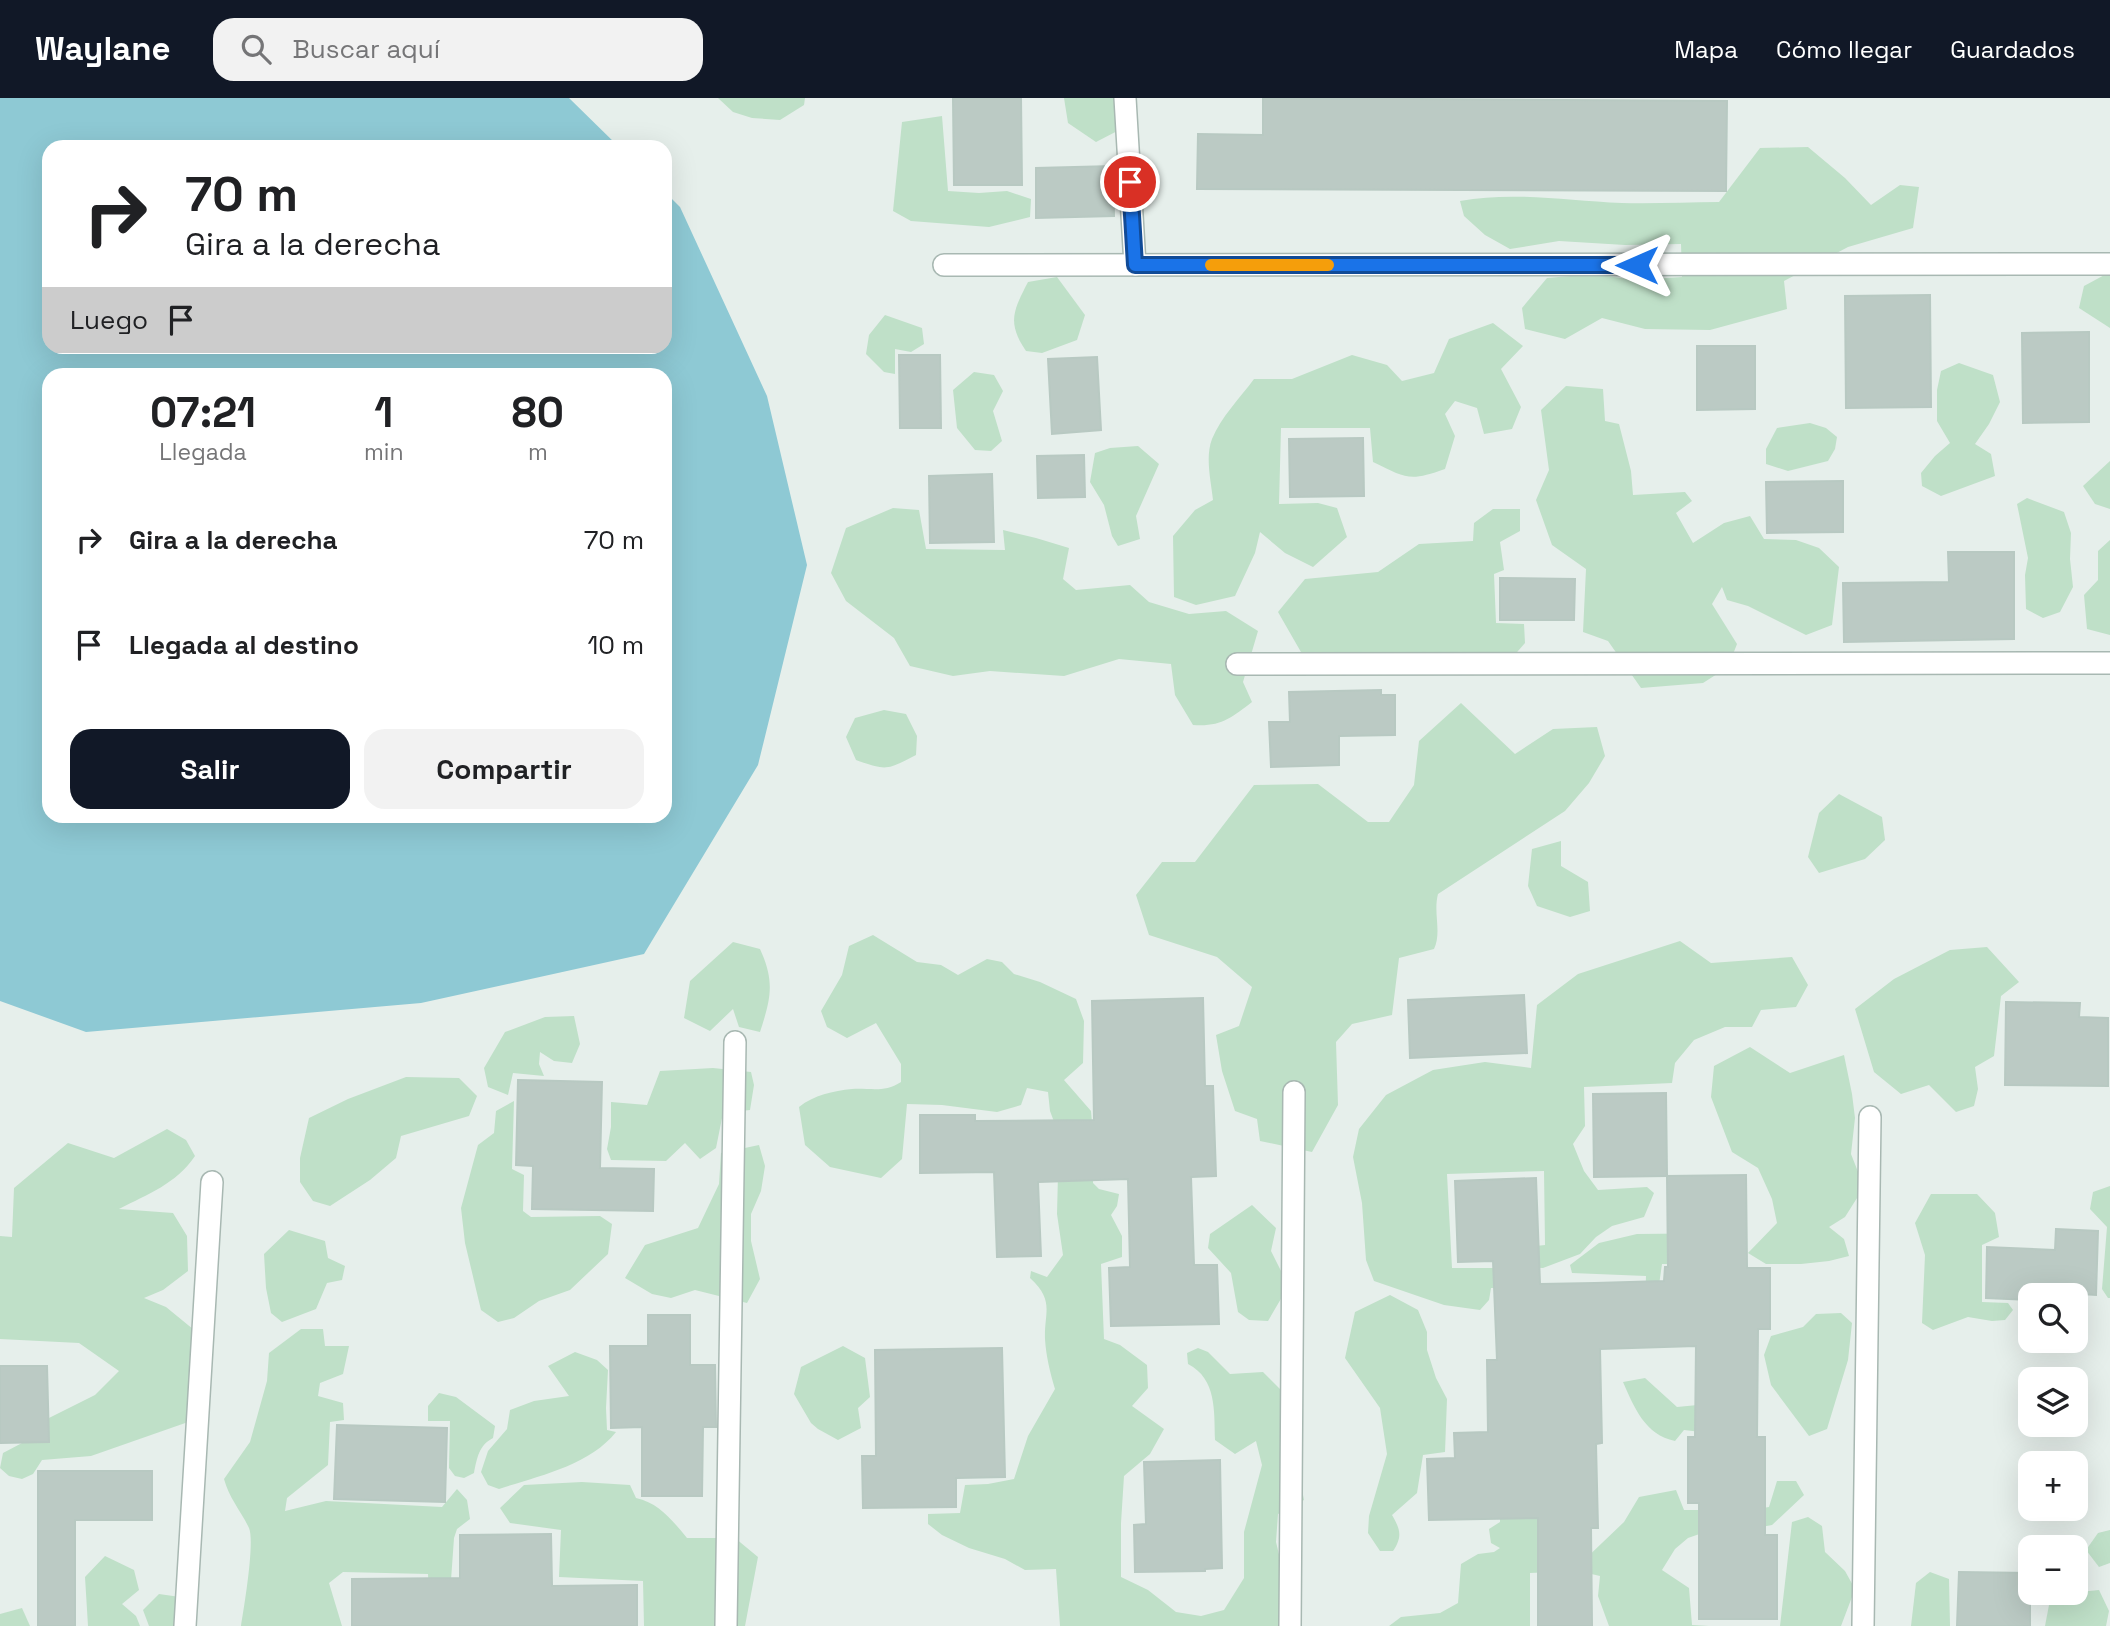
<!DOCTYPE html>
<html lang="es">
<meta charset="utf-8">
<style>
:root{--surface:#fff;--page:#f2f2f2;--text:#202124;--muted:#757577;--accent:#111827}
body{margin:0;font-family:"Space Grotesk",sans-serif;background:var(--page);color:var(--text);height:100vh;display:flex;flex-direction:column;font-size:26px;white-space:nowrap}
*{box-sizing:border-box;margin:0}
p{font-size:23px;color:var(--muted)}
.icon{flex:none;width:38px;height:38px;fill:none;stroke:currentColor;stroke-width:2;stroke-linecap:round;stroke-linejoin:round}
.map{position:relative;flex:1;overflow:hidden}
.panel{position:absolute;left:42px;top:270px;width:630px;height:455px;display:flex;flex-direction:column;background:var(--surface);border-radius:21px;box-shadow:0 7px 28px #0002}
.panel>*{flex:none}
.hud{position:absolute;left:42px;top:42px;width:630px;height:214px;border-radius:21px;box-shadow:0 7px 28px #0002;background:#fff;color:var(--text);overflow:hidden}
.buttons{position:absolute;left:2018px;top:1185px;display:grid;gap:14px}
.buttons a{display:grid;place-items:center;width:70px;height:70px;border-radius:14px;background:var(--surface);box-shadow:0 7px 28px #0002;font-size:35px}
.pin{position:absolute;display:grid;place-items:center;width:60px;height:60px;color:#fff;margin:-30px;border:4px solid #fff;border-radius:50%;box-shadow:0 2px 7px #0007}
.me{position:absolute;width:77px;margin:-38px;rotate:270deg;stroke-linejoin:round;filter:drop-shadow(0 0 5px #0008)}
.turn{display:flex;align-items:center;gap:24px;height:147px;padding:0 28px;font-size:32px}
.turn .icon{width:91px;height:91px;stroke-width:2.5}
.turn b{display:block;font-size:49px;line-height:60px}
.then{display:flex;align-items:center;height:66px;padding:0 28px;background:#0003;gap:14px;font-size:26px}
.eta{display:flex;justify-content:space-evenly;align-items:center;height:119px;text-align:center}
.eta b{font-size:42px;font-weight:700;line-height:49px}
.cta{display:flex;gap:14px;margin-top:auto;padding:14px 28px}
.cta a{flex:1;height:80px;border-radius:21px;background:var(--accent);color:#fff;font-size:28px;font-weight:700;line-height:80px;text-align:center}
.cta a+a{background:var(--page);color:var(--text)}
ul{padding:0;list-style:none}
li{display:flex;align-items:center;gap:21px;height:105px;padding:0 28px}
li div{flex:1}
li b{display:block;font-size:26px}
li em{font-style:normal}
header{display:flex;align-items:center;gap:42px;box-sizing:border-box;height:98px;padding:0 35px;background:var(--accent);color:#fff}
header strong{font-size:33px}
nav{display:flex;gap:38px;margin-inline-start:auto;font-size:24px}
.search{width:490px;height:63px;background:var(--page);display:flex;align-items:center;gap:18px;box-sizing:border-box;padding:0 24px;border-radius:21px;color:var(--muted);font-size:26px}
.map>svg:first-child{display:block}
.green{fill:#bfe0c8}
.water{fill:#8ec9d4;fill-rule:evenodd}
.building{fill:#bbcac4;stroke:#b8c9c2;stroke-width:2}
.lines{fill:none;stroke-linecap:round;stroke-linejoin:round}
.minor-casing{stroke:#a8b8b2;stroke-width:24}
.minor{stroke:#fff;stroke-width:21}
.route-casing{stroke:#114b97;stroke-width:18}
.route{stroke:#1a73e8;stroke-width:12}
.slow{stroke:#f59e0b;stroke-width:12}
</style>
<header>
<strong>Waylane</strong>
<div class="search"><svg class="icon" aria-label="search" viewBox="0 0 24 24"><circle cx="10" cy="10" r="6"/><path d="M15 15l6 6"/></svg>Buscar aquí</div>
<nav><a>Mapa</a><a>Cómo llegar</a><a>Guardados</a></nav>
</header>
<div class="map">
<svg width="2110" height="1528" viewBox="0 0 2110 1528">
<rect width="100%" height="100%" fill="#e6efeb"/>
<g class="green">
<polygon points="718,0 805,0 804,7 780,22 752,20 733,14"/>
<polygon points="1064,0 1126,0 1127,28 1096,44 1068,25"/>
<polygon points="942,18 948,93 979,95 1007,93 1031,101 1030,119 989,129 911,123 893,113 902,24"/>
<path d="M 1808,49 L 1845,80 L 1871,107 L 1900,87 L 1919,89 L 1913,130 L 1848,149 L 1784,183 L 1787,211 L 1710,232 L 1645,231 L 1602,220 L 1565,241 L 1525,231 L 1522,210 L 1547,180 L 1593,176 L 1635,182 L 1682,179 L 1681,146 L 1625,147 L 1559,143 L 1510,151 L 1485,137 L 1464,118 L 1460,103 C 1514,93 1567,103 1622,105 C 1654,106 1687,104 1719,104 L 1760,50 Z"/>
<polygon points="2110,174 2110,230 2079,210 2084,188"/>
<path d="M 1057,179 L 1085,217 L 1077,242 L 1042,255 L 1026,253 C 1007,225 1013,213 1028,184 Z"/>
<polygon points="885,217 922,230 924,246 911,254 895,251 895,276 884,274 866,256 869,237"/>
<path d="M 1493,225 L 1523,248 L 1501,271 L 1521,309 L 1512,331 L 1484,336 L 1477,310 L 1455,303 L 1445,316 L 1455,338 L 1445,371 C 1409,384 1406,380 1373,364 L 1370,330 L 1281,330 L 1279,406 L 1318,405 L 1337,410 L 1347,439 L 1313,469 L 1285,455 L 1260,434 L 1255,455 L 1235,498 L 1196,507 L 1174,499 L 1173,438 L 1195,412 L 1213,402 C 1211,383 1205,359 1212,341 C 1221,319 1240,300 1254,281 L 1292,281 L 1352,257 L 1387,267 L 1402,283 L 1434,275 L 1449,241 Z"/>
<polygon points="1959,265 1993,277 2000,304 1989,326 1975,346 1991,356 1995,378 1941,398 1922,388 1921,375 1935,358 1950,345 1937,323 1937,292 1941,273"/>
<polygon points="974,274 994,277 1003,293 993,313 1002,343 991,353 975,352 957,330 953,292"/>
<polygon points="1566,288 1603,291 1605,323 1619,326 1631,373 1633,397 1685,394 1692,403 1676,415 1693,445 1724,425 1750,418 1764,441 1796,442 1819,450 1839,469 1832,527 1806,537 1748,508 1727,502 1722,489 1712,506 1737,546 1728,569 1703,585 1641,590 1608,543 1583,534 1586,471 1552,447 1536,402 1549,372 1541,312"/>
<polygon points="1810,325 1826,330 1837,339 1835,351 1828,363 1788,373 1766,366 1766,351 1777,330"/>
<polygon points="1138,348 1159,366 1136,418 1140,441 1118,448 1112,438 1104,407 1090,384 1095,355 1110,350"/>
<polygon points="2110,363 2110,411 2095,406 2083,388"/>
<polygon points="2027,400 2064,414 2071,435 2070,461 2073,489 2060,514 2043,520 2026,511 2025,477 2028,460 2017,406"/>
<path d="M 893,410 L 919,412 L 926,451 L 1005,452 L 1003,432 L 1036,440 L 1069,450 L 1063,481 L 1076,492 L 1130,487 L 1149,504 L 1189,516 L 1226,513 L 1258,533 L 1243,584 L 1252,604 C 1231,620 1221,629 1193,627 L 1175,597 L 1171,566 L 1119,561 L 1064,578 L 990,573 L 953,578 L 910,568 L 894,540 L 846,503 L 831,475 L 846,430 Z"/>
<polygon points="1493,411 1520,411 1520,433 1500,444 1504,472 1494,476 1496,525 1524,526 1525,545 1504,569 1407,567 1378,554 1335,576 1309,568 1278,514 1305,481 1378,474 1419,446 1473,443 1474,425"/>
<polygon points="2110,442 2110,537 2087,531 2084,497 2098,482 2098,453"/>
<path d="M 1461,605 L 1515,656 L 1553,631 L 1597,629 L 1605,658 L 1589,685 L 1565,713 L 1438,796 C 1433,815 1442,834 1434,851 L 1399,860 L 1392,917 L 1352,926 L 1336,944 L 1338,1007 L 1312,1054 L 1260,1043 L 1257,1021 L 1235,1013 L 1222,973 L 1216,937 L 1239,928 L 1252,889 L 1217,859 L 1149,837 L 1136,797 L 1162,764 L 1195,764 L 1254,687 L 1318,686 L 1368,724 L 1389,724 L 1414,687 L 1419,643 Z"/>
<path d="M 884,612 L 906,616 L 917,638 L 916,657 C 887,672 887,673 856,662 L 846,639 L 855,620 Z"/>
<polygon points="1839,696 1882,719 1885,742 1865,761 1819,775 1808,759 1819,715"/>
<polygon points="1561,743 1561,768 1588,784 1590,813 1570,819 1537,808 1528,788 1532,751"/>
<path d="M 873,837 L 917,864 L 941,867 L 958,877 L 987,861 L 1002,864 L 1014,876 L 1040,884 L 1076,901 L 1084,923 L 1083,965 L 1064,982 L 1091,1013 L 1094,1046 L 1093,1085 L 1099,1091 L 1119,1096 L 1117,1108 L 1111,1117 L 1122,1138 L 1122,1159 L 1101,1166 L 1104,1241 L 1120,1247 L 1147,1267 L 1148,1290 L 1132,1308 L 1164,1331 L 1150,1356 L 1124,1378 L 1121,1425 L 1121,1479 L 1148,1492 L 1176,1514 L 1201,1518 L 1224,1512 L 1244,1480 L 1244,1434 L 1262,1367 L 1256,1343 L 1235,1356 L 1215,1342 C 1214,1313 1217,1281 1188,1266 L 1187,1255 L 1198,1250 L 1208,1254 L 1230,1276 L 1263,1274 L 1285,1296 L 1280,1341 L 1296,1361 L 1304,1402 L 1278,1416 L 1276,1444 L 1283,1473 L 1285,1528 L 1060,1528 L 1056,1471 L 1025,1472 L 1005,1461 L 969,1450 L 942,1437 L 928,1426 L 928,1416 L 960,1415 L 965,1387 L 988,1386 L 1014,1381 L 1028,1338 L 1055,1291 C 1050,1274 1046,1258 1045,1241 C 1044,1214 1055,1203 1030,1180 L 1031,1173 L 1047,1179 L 1063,1157 L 1057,1116 L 1059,1037 L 1050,1013 L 1048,994 L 1027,990 L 1021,1007 L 997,1014 L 942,1007 L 907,1006 L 902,1061 L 881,1080 L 830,1069 L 805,1047 L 799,1009 C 814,997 833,993 852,991 C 872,990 884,995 901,984 L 901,966 L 876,925 L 847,940 L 827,929 L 821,913 L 842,877 L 849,848 Z"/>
<polygon points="1680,843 1711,865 1792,859 1808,887 1796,909 1761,912 1752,929 1725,929 1694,942 1675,965 1672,985 1584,989 1585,1028 1573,1046 1584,1073 1598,1092 1647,1089 1654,1095 1644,1119 1612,1128 1596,1139 1580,1156 1543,1170 1513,1169 1517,1150 1545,1147 1544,1073 1447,1076 1452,1170 1501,1170 1500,1190 1491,1190 1489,1202 1480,1212 1444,1207 1374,1183 1366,1162 1362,1105 1353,1059 1359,1031 1386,997 1433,972 1485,964 1531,970 1537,907 1578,876"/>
<path d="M 733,844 L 760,851 C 775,884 771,900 760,934 L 739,929 L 733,911 L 710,933 L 684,920 L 690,883 Z"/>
<polygon points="1987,849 2019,884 2001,898 1994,958 1975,969 1978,991 1974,1008 1956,1014 1929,987 1901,996 1874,974 1855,911 1894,881 1950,852"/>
<polygon points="574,918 580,946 572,965 554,963 540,954 539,966 544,978 513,975 508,997 488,989 484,970 505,934 545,919"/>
<polygon points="1750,949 1790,975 1844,957 1852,996 1855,1020 1851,1056 1864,1089 1845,1119 1829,1129 1844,1141 1849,1158 1829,1163 1801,1166 1766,1166 1748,1155 1777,1125 1772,1101 1758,1070 1732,1054 1711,999 1714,968"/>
<polygon points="713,970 751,974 754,987 750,1012 723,1015 716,1050 700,1061 685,1045 666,1063 611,1062 607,1051 611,1029 611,1004 647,1007 660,973"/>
<polygon points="406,979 459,980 477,998 469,1018 401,1038 396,1060 370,1082 330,1108 313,1103 300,1084 300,1060 309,1020 348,1001"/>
<polygon points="514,1003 512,1071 524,1077 523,1113 531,1119 600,1118 612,1126 608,1156 570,1192 539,1203 514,1220 498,1224 481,1212 465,1145 461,1110 478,1047 494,1035 496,1013"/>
<path d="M 167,1031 L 186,1042 L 195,1058 C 176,1086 148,1096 119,1111 L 173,1115 L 187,1138 L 188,1173 L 163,1192 L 144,1200 L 166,1209 L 199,1236 L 191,1323 L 91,1358 L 42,1362 L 33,1376 L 22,1381 L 9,1378 L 0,1370 L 3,1355 L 22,1345 L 27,1331 L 95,1297 L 119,1273 L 79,1245 L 0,1241 L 0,1138 L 12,1139 L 14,1090 L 68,1045 L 114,1060 Z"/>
<polygon points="759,1047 765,1068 761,1093 751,1116 751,1143 760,1181 747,1205 695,1192 671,1200 652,1196 625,1180 645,1147 698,1130 719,1086 721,1055"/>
<polygon points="2110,1088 2110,1200 2108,1200 2102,1191 2107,1129 2090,1111 2093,1094"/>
<polygon points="1931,1096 1977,1096 1995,1115 1999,1139 1982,1147 1982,1204 2008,1205 2013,1212 2005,1222 1992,1223 1968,1219 1933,1232 1922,1225 1925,1157 1915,1125"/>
<polygon points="1252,1107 1276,1130 1271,1153 1283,1177 1282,1199 1268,1223 1249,1222 1238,1214 1231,1175 1208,1150 1210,1136"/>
<polygon points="289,1132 325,1143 328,1160 345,1168 342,1182 327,1185 316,1211 282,1224 271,1215 266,1190 264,1156"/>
<polygon points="1731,1135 1697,1166 1662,1166 1659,1187 1645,1207 1646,1178 1572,1175 1570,1167 1599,1145 1637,1136"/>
<path d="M 1390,1197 L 1418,1212 L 1427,1234 L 1427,1252 L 1436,1280 L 1447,1301 L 1445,1354 L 1423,1357 L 1417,1395 L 1392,1417 C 1400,1431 1403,1438 1393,1453 L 1380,1453 L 1368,1435 L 1369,1418 L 1387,1356 L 1380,1310 L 1345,1260 L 1355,1214 Z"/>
<polygon points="1841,1215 1852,1225 1848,1262 1827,1331 1809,1338 1771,1287 1764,1257 1771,1238 1803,1229 1816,1216"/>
<path d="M 301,1231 L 323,1231 L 325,1248 L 349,1248 L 343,1276 L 320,1285 L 318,1298 L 343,1305 L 344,1322 L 330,1324 L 328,1367 L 287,1400 L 285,1413 L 326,1403 L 442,1409 L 457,1391 L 467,1402 L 470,1421 L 457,1431 L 454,1440 L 450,1496 L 429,1498 L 428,1476 L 343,1474 L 329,1485 L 342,1528 L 241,1528 C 244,1510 255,1444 249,1430 C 241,1413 229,1400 224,1381 L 250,1344 L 267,1283 L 269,1255 Z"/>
<polygon points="843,1248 865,1260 870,1299 858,1310 861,1330 838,1342 818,1331 811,1325 794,1296 801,1269"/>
<path d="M 575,1254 L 597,1262 L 608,1272 L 606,1310 L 607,1332 L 616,1334 C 589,1368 538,1378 499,1391 L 488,1387 L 481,1374 L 488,1353 L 507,1331 L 510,1312 L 534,1303 L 569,1298 L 548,1268 Z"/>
<path d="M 1645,1280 L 1677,1309 L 1708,1306 L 1710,1335 L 1684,1332 L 1675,1343 C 1645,1337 1634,1309 1623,1284 Z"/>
<path d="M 439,1295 L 456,1299 L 495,1328 L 493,1340 C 479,1347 477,1360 474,1375 L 464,1380 L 455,1378 L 449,1370 L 450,1323 L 428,1323 L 428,1308 Z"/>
<polygon points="1530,1354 1552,1474 1530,1475 1530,1528 1389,1528 1401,1519 1440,1515 1458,1505 1461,1466 1478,1456 1494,1454 1500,1450 1491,1445 1489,1431 1500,1424 1500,1361"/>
<polygon points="1777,1383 1796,1383 1804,1397 1772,1427 1745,1432 1711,1432 1688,1440 1675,1451 1662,1472 1689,1490 1692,1527 1709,1528 1609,1528 1598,1498 1600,1478 1583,1474 1580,1466 1624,1424 1639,1399 1676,1392 1684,1412 1708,1412 1738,1414 1769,1409"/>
<path d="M 582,1384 L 630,1387 L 636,1400 C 659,1405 672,1422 687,1440 L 735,1440 L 758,1459 L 745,1528 L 644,1528 L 643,1483 L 559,1479 L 561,1432 L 510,1425 L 500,1410 L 524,1387 Z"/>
<polygon points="1808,1419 1822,1428 1825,1454 1845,1473 1855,1491 1841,1528 1780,1528 1792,1424"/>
<polygon points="2110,1432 2110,1465 2099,1469 2086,1452 2098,1435"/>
<polygon points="105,1458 134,1472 139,1492 122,1506 136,1518 140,1528 88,1528 85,1479"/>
<polygon points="1930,1474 1949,1481 1950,1528 1911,1528 1916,1485"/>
<polygon points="2099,1492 2109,1513 2106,1528 2045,1528 2049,1507 2070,1495"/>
<polygon points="159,1496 187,1500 190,1528 149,1528 143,1512"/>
<polygon points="22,1510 30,1528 0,1528 0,1516"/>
</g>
<path class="water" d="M 0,0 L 569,0 L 619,49 L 49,49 L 49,248 L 665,248 L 665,94 L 680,109 L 767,298 L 807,467 L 758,667 L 644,856 L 421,905 L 86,934 L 0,903 ZM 49,276 L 665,276 L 665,718 L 49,718 Z"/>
<g class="building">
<polygon points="953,0 1021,0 1022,87 954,87"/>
<polygon points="1263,0 1727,3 1726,93 1197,91 1198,36 1263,37"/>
<polygon points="1113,68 1114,118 1036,120 1036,70"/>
<polygon points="1930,197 1931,309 1846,310 1845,198"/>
<polygon points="2089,234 2089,324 2023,325 2022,235"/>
<polygon points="1697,248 1755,248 1755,311 1697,312"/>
<polygon points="899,257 940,257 941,330 900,330"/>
<polygon points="1097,259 1101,332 1052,336 1048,261"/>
<polygon points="1363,340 1364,398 1290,399 1289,341"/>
<polygon points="1084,357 1085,399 1038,400 1037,358"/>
<polygon points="992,376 994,444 930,445 929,378"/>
<polygon points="1843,383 1843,434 1767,435 1766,384"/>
<polygon points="1948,454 2014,454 2014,541 1844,544 1843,485 1949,484"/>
<polygon points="1500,480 1575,481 1574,522 1500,522"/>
<polygon points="1381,592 1381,597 1395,597 1395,637 1339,638 1339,667 1271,669 1269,624 1290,624 1289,594"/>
<polygon points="1524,897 1527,955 1410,960 1408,902"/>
<polygon points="1203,900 1205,988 1213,988 1216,1078 1191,1079 1194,1167 1217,1167 1219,1226 1111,1228 1109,1170 1130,1169 1128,1081 1038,1084 1041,1158 997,1159 994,1074 920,1075 920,1017 975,1017 975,1023 1094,1022 1092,903"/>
<polygon points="2006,904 2080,905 2079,919 2108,920 2108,988 2005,987"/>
<polygon points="518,982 602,984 600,1070 654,1071 653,1113 532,1111 533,1068 516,1067"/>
<polygon points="1666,995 1667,1078 1594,1079 1593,996"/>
<polygon points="1746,1077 1747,1170 1770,1170 1770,1231 1758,1231 1757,1339 1765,1339 1765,1437 1777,1437 1777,1521 1699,1521 1699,1405 1688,1405 1688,1339 1695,1339 1696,1248 1600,1251 1602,1345 1596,1346 1598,1430 1591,1430 1592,1528 1538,1528 1538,1420 1429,1422 1427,1361 1455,1360 1454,1335 1488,1334 1487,1262 1497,1262 1493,1163 1458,1164 1455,1083 1536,1080 1540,1186 1595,1185 1664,1183 1665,1169 1668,1169 1667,1078"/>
<polygon points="2056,1131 2098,1133 2096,1197 2047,1194 2046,1197 2030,1197 2030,1202 1986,1200 1987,1149 2055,1152"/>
<polygon points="648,1217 690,1217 690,1267 715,1267 716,1329 703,1329 702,1398 642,1398 642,1329 611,1330 610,1248 648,1248"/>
<polygon points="1002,1250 1005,1379 956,1380 956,1409 863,1410 862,1358 876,1358 875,1252"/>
<polygon points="0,1268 47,1268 49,1344 0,1345"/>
<polygon points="337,1327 447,1330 445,1404 334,1401"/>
<polygon points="1220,1362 1222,1470 1205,1471 1205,1473 1135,1474 1134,1427 1146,1426 1144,1364"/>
<polygon points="38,1373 152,1373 152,1422 75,1422 75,1528 38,1528"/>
<polygon points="551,1436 552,1488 637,1487 637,1528 352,1528 352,1481 460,1480 460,1437"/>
<polygon points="1959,1474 2030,1475 2030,1528 1957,1528"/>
</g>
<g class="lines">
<defs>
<g id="minor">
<polyline points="1125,0 1135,167"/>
<polyline points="944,167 2110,166"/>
<polyline points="1237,566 2110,565"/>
<polyline points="185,1528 212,1084"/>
<polyline points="726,1528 735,944"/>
<polyline points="1290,1528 1294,994"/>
<polyline points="1863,1528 1870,1019"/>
</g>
</defs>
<use href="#minor" class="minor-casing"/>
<use href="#minor" class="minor"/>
</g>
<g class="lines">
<defs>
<polyline id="route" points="1130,84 1135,167 1637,167"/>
</defs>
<use href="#route" class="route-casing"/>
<use href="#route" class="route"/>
<polyline class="slow" points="1211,167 1328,167"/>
</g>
</svg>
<div class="buttons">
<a><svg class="icon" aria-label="search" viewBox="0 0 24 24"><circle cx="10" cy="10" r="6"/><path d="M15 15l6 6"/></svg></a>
<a><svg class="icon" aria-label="layers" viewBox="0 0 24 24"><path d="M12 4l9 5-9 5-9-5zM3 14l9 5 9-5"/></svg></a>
<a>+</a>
<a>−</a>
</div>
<div class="pin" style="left:1130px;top:84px;background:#d93025"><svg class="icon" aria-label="arrive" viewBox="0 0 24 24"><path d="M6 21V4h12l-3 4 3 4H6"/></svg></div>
<svg class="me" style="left:1637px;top:167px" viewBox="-20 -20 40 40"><path d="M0-17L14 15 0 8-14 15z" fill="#1a73e8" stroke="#fff" stroke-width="4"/></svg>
<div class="hud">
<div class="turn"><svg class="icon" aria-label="right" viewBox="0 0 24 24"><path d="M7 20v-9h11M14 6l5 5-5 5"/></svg><div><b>70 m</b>Gira a la derecha</div></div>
<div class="then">Luego<svg class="icon" aria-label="arrive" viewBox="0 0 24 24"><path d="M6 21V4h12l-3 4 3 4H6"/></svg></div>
</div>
<section class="panel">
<div class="eta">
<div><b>07:21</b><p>Llegada</p></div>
<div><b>1</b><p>min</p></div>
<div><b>80</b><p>m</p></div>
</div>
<ul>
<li><svg class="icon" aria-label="right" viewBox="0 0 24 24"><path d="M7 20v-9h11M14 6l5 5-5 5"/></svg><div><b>Gira a la derecha</b></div><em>70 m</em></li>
<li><svg class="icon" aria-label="arrive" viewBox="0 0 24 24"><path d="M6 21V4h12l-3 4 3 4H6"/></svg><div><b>Llegada al destino</b></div><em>10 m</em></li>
</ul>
<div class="cta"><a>Salir</a><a>Compartir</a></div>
</section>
</div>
